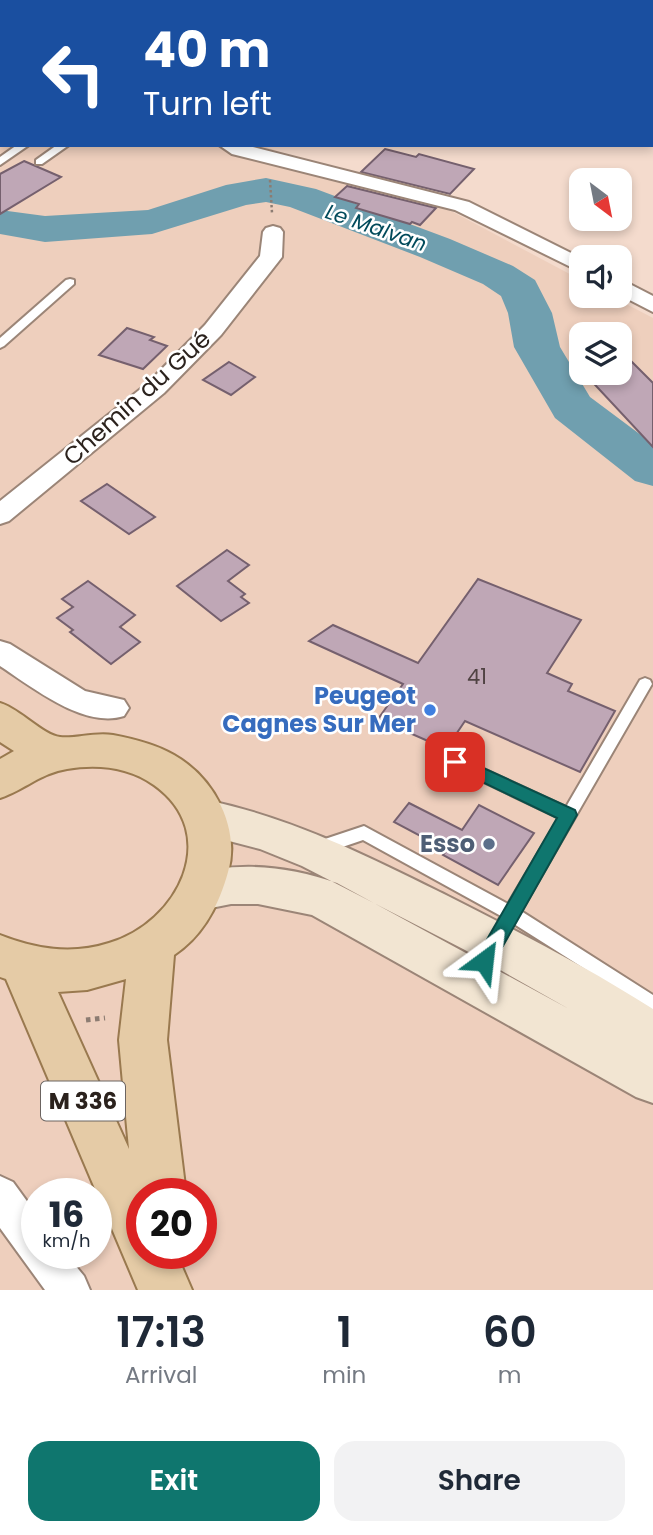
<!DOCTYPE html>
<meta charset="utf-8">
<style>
:root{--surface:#fff;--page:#f2f2f3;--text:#1f2937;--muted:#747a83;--accent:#0f766e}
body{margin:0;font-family:Poppins,sans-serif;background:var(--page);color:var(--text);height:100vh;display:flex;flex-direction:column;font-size:26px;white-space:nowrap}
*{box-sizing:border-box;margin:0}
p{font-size:23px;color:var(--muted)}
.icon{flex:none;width:38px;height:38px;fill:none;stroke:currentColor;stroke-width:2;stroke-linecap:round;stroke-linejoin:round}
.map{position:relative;height:1290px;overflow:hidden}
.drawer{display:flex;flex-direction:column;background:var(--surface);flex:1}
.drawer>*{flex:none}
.guide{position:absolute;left:0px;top:0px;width:654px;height:147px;box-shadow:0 4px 10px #0003;background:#1a4fa0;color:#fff;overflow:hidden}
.needle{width:46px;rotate:148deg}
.tools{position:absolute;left:569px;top:168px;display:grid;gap:14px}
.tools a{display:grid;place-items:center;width:63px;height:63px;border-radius:14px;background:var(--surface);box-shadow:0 4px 10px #0003;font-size:35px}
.speed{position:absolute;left:21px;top:1178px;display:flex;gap:14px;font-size:35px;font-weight:700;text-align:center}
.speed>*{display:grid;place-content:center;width:91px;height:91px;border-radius:50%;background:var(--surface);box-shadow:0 4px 10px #0003;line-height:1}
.speed small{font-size:18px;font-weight:400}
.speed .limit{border:10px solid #d22;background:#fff;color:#111}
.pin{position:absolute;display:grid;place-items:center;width:60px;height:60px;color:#fff;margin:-30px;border-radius:14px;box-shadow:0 4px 10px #0006}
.me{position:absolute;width:77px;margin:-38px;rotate:30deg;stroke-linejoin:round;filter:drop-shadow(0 0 5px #0008)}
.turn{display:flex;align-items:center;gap:24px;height:147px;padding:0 28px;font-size:32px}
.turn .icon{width:91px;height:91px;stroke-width:2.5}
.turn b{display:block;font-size:49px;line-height:60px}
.eta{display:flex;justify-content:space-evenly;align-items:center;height:119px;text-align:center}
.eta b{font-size:42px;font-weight:600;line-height:49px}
.action{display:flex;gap:14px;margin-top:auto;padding:14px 28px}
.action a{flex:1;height:80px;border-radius:21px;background:var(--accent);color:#fff;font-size:28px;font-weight:600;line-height:80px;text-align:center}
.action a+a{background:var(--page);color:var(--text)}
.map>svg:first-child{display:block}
.built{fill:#eecfbd;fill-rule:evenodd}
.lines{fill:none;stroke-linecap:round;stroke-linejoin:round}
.river{fill:#709faf;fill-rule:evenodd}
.building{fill:#bfa7b6;stroke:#75606e;stroke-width:2}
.lane-casing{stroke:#9b8577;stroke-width:4}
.street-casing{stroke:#9b8577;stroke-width:4}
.secondary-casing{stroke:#9b8577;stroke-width:4}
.primary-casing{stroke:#99794f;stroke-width:4}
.path-far1{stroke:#8c7c72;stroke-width:2.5;stroke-dasharray:2.5 2.5;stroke-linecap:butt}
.path{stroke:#8c7c72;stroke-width:5;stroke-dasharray:4.5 4.5;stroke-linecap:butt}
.lane{fill:#fff;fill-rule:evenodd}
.street{fill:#fff;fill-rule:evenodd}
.secondary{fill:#f2e5d2;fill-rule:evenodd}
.primary{fill:#e5cba6;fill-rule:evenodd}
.route{fill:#0f766e;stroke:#0a4d48;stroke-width:2}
.shop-dot{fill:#3f7fe0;stroke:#fff;stroke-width:2.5}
.service-dot{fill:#5c6f8a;stroke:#fff;stroke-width:2.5}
.labels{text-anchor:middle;stroke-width:5;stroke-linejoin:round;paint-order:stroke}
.far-water-label{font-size:21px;font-style:italic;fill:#014a5b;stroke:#fff}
.number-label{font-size:21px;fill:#504343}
.shield{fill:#fff;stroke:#6b6461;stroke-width:2}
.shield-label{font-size:23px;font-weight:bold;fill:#2b221d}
.street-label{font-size:24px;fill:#2b221d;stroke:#fff}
.shop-label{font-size:24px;font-weight:bold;fill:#366cbe;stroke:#fff;text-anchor:end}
.service-label{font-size:24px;font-weight:bold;fill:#4e5e75;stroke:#fff;text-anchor:end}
</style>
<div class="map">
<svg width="653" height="1290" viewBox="0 0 653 1290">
<rect width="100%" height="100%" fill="#f4dbcd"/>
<path class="built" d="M 0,47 L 2,145 L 260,145 L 453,212 L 581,280 L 581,296 L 611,296 L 653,318 L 653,1290 L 0,1290 ZM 581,334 L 620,334 L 620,373 L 581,373 ZM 37,1194 L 96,1194 L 96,1253 L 37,1253 ZM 142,1194 L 201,1194 L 201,1253 L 142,1253 Z"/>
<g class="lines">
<polygon class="river" points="266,178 316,189 450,239 513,266 535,280 552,313 560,347 590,397 653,444 653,486 635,481 555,418 514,347 508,313 501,296 483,284 420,257 290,207 266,202 246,205 152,234 45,242 0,234 0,210 45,216 148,210 226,185"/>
</g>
<g class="building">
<polygon points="385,149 416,157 419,154 474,169 450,194 361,172"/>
<polygon points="24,161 61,177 0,214 0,174"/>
<polygon points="347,186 436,208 420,225 412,222 410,224 356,208 359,204 335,197"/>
<polygon points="127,328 154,337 150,340 167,346 143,369 99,355"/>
<polygon points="620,350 653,383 653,447 584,373 620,373"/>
<polygon points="229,362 255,377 231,395 203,380"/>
<polygon points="107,484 155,517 129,534 81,501"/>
<polygon points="227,550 249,565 228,581 245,594 241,597 249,603 221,621 177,586"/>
<polygon points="478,579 581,620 547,673 572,684 568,691 615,711 580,772 465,721 446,749 378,719 403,684 309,641 333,625 418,663"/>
<polygon points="88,581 135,615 120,627 140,642 111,664 70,632 73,630 57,618 73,607 62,599"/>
<polygon points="409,803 462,830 479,805 534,833 498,885 443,855 447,850 394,822"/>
</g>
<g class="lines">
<defs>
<g id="lane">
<rect x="0" y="80" width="2" height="6"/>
<polygon points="2,109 2,115 0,116 0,110"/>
<polygon points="17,145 29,145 0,165 0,157"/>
<polygon points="57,145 69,145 42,164 36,164 36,160"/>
<polygon points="70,279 74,280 74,284 4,346 0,348 0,338 66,280"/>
<polygon points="645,678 650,680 652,684 521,911 653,995 653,1012 514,924 480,983 474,986 468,983 466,978 468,973 501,916 363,840 319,855 313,853 311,848 313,843 364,826 508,904 559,818 450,766 447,762 450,758 455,756 460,758 566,807 640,680"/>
</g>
<g id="street">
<polygon points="406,0 427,0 405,2"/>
<polygon points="498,0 515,0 516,2 499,2"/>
<rect x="0" y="37" width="2" height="10"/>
<polygon points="219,145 245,145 469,202 581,258 581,272 455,210 232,154"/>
<polygon points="273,226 280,228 283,232 282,257 221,335 164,393 9,521 0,524 0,501 148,383 205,325 260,256 263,232 266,228"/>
<polygon points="620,279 653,296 653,312 620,295"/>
<path d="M 0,641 L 10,644 L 85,691 L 124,700 L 129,708 L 124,716 C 84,729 32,687 0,666 Z"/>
<polygon points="0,1176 13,1182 37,1215 37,1253 65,1253 84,1276 90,1290 45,1290 0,1228"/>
</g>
<g id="secondary">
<polygon points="440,0 464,0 465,2 442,2"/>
<path d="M 206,800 C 293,818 369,857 448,896 C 517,931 587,967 653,1009 L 653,1103 L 636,1097 L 312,915 L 258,904 L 231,904 L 201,910 L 185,905 L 179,891 L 185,877 C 235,860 288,866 337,883 L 569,1009 L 465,950 L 302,866 L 260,849 L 191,831 L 185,818 L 191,805 Z"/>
</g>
<path id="primary" d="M 0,703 C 20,709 43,735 60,737 C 74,739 94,732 113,735 C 134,739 155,744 174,755 C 213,777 241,827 228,872 C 219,905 203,936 174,955 L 167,1040 L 186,1194 L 142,1194 L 142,1253 L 176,1253 L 192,1290 L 138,1290 L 6,979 L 0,977 L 0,935 C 36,949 71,955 109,943 C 178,923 223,834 154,785 C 128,767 98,764 67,769 C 41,773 24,790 0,798 L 0,759 L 14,751 L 0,742 ZM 126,979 L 119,1040 L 129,1149 L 58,992 L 87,990 Z"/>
</defs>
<use href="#lane" class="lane-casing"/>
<use href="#street" class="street-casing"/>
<use href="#secondary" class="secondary-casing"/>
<use href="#primary" class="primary-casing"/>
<polyline class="path-far1" points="270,180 272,213"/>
<polyline class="path" points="86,1020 105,1018"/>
<use href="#lane" class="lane"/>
<use href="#street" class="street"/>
<use href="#secondary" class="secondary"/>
<use href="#primary" class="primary"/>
</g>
<polygon class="route" points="455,755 575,810 577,815 491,967 484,969 478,967 475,961 478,955 557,818 449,766 446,762 449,757"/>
<circle class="shop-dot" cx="430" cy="710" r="7"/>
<circle class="service-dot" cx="489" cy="844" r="7"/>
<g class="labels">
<g class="far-water-label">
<text transform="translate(376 228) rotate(19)" y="7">Le Malvan</text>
</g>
<g class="number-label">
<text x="477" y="684">41</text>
</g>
<rect class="shield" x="41" y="1081.5" width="84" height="39" rx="5"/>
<g class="shield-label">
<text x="83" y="1109">M 336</text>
</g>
<g class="street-label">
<text transform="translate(137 398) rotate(-42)" y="8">Chemin du Gué</text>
</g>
<g class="shop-label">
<text x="416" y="704">Peugeot<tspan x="416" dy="28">Cagnes Sur Mer</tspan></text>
</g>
<g class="service-label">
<text x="475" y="852">Esso</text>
</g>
</g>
</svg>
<div class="tools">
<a><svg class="needle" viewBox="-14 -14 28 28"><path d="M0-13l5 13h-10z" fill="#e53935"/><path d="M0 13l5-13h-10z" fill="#747a83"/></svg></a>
<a><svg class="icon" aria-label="sound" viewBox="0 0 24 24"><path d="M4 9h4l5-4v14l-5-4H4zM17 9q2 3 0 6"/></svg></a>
<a><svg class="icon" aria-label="layers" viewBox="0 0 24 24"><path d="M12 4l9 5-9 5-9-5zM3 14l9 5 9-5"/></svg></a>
</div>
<div class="speed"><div>16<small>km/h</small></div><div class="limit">20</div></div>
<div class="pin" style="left:455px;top:762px;background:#d93025"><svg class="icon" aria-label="arrive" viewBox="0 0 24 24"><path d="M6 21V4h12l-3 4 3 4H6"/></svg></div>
<svg class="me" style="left:484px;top:961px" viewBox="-20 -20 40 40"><path d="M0-17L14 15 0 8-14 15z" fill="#0f766e" stroke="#fff" stroke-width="4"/></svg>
<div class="guide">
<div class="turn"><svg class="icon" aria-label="left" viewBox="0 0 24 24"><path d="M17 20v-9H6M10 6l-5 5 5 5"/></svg><div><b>40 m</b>Turn left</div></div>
</div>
</div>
<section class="drawer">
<div class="eta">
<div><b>17:13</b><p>Arrival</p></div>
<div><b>1</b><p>min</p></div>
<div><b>60</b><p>m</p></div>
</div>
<div class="action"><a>Exit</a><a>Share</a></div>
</section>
